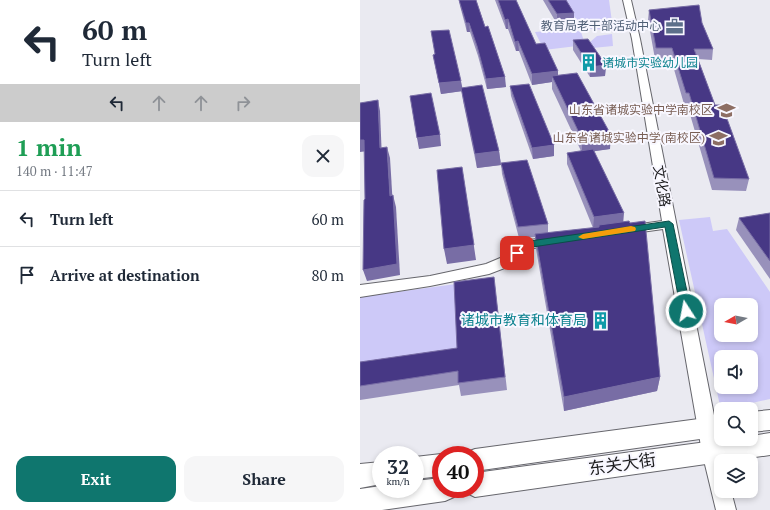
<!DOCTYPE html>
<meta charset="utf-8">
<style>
:root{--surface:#fff;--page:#f6f6f7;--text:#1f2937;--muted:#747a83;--line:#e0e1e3;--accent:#0f766e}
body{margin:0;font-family:"PT Serif","Noto Sans SC",serif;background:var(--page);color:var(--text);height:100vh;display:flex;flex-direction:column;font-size:15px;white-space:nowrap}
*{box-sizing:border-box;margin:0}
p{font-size:13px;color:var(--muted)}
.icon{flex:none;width:22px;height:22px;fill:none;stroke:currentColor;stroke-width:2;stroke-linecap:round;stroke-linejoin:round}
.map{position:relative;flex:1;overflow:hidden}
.details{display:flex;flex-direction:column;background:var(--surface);width:360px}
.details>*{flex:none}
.guide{background:#fff;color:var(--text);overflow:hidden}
.needle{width:26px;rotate:261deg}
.controls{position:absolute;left:354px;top:298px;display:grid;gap:8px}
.controls a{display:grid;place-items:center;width:44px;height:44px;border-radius:8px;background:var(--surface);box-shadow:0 2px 6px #0003;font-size:20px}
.speed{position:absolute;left:12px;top:446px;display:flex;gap:8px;font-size:20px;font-weight:700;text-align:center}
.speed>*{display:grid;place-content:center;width:52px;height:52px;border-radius:50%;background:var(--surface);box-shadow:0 2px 6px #0003;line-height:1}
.speed small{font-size:10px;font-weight:400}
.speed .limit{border:6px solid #d22;background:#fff;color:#111}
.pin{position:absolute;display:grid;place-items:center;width:34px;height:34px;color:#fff;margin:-17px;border-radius:8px;box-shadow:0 2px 6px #0006}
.me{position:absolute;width:44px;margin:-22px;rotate:349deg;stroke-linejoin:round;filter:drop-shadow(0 0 3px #0008)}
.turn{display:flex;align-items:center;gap:14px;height:84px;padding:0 16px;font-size:18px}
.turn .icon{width:52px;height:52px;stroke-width:2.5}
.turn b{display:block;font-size:28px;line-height:34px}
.lanes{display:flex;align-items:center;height:38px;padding:0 16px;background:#0003;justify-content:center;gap:20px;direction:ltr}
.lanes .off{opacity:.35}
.round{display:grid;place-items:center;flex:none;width:42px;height:42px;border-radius:12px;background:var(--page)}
.overview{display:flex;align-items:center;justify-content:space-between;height:68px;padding:0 16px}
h1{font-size:24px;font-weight:800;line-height:30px;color:#1e9e55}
.action{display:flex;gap:8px;margin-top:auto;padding:8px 16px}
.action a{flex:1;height:46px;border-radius:12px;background:var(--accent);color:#fff;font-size:16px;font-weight:800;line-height:46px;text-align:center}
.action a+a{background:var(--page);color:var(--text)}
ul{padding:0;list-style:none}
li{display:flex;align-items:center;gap:12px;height:56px;padding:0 16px;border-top:1px solid var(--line)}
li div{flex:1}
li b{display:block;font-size:15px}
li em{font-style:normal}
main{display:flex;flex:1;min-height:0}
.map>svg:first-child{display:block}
.green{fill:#cdc9f8;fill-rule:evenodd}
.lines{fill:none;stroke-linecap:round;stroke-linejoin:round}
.minor-casing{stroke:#66666c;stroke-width:2}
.major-casing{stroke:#66666c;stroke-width:2}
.minor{fill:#fff;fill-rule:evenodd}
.major{fill:#fff;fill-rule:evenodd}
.wall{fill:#9891bb}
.shaded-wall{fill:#786da5}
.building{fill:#473885;stroke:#786da5}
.route{fill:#0f766e;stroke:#0a4d48}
.slow{fill:#f59e0b}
.labels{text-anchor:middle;stroke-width:4;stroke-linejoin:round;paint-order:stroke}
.far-service-label{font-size:12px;fill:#4e5e75;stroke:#f8f7ff;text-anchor:end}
.far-culture-label{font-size:12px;fill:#0d838f;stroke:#f8f7ff;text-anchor:start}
.far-education-label{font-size:12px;fill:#785e54;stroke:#f8f7ff;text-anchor:end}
.street-label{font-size:14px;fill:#1d1d1f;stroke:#f8f7ff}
.culture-label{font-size:14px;fill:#0d838f;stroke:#f8f7ff;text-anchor:end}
.near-street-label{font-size:17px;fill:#1d1d1f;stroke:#f8f7ff}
</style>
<main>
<section class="details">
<div class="guide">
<div class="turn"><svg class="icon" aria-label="left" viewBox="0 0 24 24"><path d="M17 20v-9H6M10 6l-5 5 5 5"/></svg><div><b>60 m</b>Turn left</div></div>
<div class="lanes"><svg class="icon" aria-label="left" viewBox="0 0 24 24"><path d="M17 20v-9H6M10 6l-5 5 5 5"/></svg><svg class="icon off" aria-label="ahead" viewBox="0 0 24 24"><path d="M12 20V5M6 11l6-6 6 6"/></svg><svg class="icon off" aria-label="ahead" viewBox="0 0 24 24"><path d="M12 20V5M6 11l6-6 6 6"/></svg><svg class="icon off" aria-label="right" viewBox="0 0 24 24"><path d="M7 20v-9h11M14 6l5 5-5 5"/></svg></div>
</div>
<div class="overview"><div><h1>1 min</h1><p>140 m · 11:47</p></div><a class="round"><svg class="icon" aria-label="close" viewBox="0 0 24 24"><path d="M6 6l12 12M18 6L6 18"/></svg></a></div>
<ul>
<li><svg class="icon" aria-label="left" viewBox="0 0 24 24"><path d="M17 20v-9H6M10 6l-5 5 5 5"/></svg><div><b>Turn left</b></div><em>60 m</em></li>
<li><svg class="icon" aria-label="arrive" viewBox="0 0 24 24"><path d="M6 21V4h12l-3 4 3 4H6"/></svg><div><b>Arrive at destination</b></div><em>80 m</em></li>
</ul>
<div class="action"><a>Exit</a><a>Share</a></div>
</section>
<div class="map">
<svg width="410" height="510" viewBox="0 0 410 510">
<rect width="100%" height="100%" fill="#eaeaf1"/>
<g class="green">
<path d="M 204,0 L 249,0 L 253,29 C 219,31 221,27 204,0 Z"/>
<polygon points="211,29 221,32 224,41 217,46 184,50 175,32"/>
<polygon points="252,34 253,46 222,49 237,36"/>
<path d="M 350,217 L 353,231 L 367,229 L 410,292 L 410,399 L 361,410 L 319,220 ZM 361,305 L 391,305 L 391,335 L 361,335 ZM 361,357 L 391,357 L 391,387 L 361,387 Z"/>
<polygon points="96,284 100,360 0,376 0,297"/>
</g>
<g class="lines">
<defs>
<g id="minor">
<polygon points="263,0 271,0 280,39 363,461 361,461 361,491 371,491 376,510 356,510 342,452 303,229 267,234 262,233 260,230 262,227 267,226 302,221 272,39"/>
<polygon points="195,236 200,238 202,241 200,244 167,249 155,264 129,274 70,286 0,297 0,285 70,276 126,264 145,256 158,242"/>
</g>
<g id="major">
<polygon points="410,410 410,430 391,432 391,412"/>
<polygon points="361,416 361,436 115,471 115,455 106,455 107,452 115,449"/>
<polygon points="410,433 410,455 115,497 107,493 105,489 115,489 115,473 369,439 391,439 391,436"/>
<polygon points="81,454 84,455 81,455 81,476 55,479 55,457"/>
<polygon points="21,462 21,484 0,488 0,464"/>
<polygon points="81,478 81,489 97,489 94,497 85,501 22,510 0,510 0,489 21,486 21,489 55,489 55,481"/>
</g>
</defs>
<use href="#minor" class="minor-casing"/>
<use href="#major" class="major-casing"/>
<use href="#minor" class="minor"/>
<use href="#major" class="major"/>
</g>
<g class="wall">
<polygon points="99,0 116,0 146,87 127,89 118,56 110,32 107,32 100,6"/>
<polygon points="135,0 156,0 176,44 250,149 234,151 263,222 300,377 297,391 204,411 176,249 175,237 159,238 142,174 141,163 188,224 188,233 233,228 207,164 207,153 221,151 192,89 192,82 172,85 159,51 156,51 148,29 146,29"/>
<polygon points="183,0 206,0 214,13 214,22 197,24"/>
<polygon points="289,10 342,23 353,49 352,60 338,59 355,105 389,179 386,191 352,190 327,104 324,104 311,59 295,59 288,20"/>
<polygon points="213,40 246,65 245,76 230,77 213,50"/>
<polygon points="73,55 102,88 139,151 141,165 117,168 103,101 102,91 81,94"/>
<polygon points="150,86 194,145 194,156 173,159 151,96"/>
<polygon points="410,213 410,279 376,230 379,218"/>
<polygon points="134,277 147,390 101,396 99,385 0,400 0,362 97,348"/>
</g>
<g class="shaded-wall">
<polygon points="214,13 214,22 197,24 197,14"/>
<polygon points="148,19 148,29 146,29 145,20"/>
<polygon points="106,23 109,23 110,32 107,32"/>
<polygon points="158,41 159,51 156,51 155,42"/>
<polygon points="246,65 245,76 230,77 230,67"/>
<polygon points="198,71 198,82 192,76 192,82 172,85 172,74"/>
<polygon points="145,77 146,87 127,89 126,79"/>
<polygon points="101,81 103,91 81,94 79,83"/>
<polygon points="18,100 20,111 22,160 20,148"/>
<polygon points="80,135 81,146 59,149 57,138"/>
<polygon points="251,135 250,149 222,153 222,139"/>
<polygon points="0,140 4,140 8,151 0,152"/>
<polygon points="194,145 194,156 173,159 172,148"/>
<polygon points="27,147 30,158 33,207 30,196"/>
<polygon points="139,151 141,165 117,168 115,154"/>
<polygon points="102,167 116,260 87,264 84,249"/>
<polygon points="33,195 36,207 40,275 7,281 3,270"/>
<polygon points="264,213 263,225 239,225 239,228 233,229 234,217"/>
<polygon points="300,377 297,391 204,411 204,397"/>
</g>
<g class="building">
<polygon points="99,0 116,0 125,27 128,26 145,77 126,79 117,46 109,23 106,23"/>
<polygon points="138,0 156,0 176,44 185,43 198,71 172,74 158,41 155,42 148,19 145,20"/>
<polygon points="188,0 206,0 214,13 197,14"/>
<polygon points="339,5 342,23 353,49 334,49 355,105 362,105 389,179 354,178 329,93 326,93 312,48 296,48 289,10"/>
<polygon points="89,30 101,81 79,83 73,55 75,54 71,31"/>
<polygon points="228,39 246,65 230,67 213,40"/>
<polygon points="217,73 251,135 222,139 192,76"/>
<polygon points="169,84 194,145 172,148 150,86"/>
<polygon points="122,85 139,151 115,154 101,88"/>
<polygon points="71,93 80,135 57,138 50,96"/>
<polygon points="18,100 20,148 27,147 30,196 33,195 37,264 3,270 4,200 5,199 4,140 0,140 0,103"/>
<polygon points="233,149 264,213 234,217 207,153"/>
<polygon points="167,160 188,224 158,227 141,163"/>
<polygon points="102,167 114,245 84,249 77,170"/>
<polygon points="410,213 410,261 379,218"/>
<polygon points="269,221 270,223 285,221 300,377 204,397 175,234 239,227 239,225"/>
<polygon points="134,277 145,377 98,383 98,371 0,386 0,362 97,348 94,282"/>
</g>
<polygon class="route" points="309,221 313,224 331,311 329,314 322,314 321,311 305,227 166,248 160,255 157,256 152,253 160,243 163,242"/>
<polygon class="slow" points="271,226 275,227 276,229 275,231 223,239 218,237 223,234"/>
<defs>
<symbol id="office-bare" viewBox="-9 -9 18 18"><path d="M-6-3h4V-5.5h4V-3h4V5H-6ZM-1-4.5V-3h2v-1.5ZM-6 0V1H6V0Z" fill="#5c6f8a" stroke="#f8f7ff" stroke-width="2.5" paint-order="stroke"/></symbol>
<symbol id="building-bare" viewBox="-9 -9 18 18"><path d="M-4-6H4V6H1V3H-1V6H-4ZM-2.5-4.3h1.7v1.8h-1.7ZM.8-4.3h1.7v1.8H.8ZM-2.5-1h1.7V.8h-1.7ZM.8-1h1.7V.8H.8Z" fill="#0f9aa8" stroke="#f8f7ff" stroke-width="2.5" paint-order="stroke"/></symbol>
<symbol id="school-bare" viewBox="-9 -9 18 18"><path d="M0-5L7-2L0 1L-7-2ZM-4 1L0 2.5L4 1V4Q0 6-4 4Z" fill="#8d6e63" stroke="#f8f7ff" stroke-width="2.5" paint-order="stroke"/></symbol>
</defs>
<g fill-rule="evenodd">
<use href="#office-bare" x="302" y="14" width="25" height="25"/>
<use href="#building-bare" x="216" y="50" width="25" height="25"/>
<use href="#school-bare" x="354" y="98" width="25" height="25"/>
<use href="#school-bare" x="346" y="126" width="25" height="25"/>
<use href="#building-bare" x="228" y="308" width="25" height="25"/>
</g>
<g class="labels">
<g class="far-service-label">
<text x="301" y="30">教育局老干部活动中心</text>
</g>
<g class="far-culture-label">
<text x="242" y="67">诸城市实验幼儿园</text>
</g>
<g class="far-education-label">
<text x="353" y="114">山东省诸城实验中学南校区</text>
<text x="345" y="142">山东省诸城实验中学(南校区)</text>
</g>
<g class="street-label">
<text transform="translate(302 186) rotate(80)" y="5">文化路</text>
</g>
<g class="culture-label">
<text x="227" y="325">诸城市教育和体育局</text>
</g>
<g class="near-street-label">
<text transform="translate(262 464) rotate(-8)" y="6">东关大街</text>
</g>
</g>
</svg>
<div class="controls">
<a><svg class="needle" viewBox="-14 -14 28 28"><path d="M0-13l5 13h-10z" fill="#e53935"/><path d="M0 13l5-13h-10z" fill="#747a83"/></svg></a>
<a><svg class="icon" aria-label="sound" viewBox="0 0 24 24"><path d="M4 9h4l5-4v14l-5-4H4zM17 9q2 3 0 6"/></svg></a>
<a><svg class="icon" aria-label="search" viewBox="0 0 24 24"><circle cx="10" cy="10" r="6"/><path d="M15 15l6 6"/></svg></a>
<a><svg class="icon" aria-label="layers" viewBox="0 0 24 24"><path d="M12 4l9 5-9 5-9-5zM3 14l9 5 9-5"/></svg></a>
</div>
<div class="speed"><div>32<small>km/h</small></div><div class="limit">40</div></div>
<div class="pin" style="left:157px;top:253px;background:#d93025"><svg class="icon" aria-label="arrive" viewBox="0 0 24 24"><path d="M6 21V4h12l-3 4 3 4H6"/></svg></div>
<svg class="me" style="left:326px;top:311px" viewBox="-20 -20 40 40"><circle r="17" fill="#0f766e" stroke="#fff" stroke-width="3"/><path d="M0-11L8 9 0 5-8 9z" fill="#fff"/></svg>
</div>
</main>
